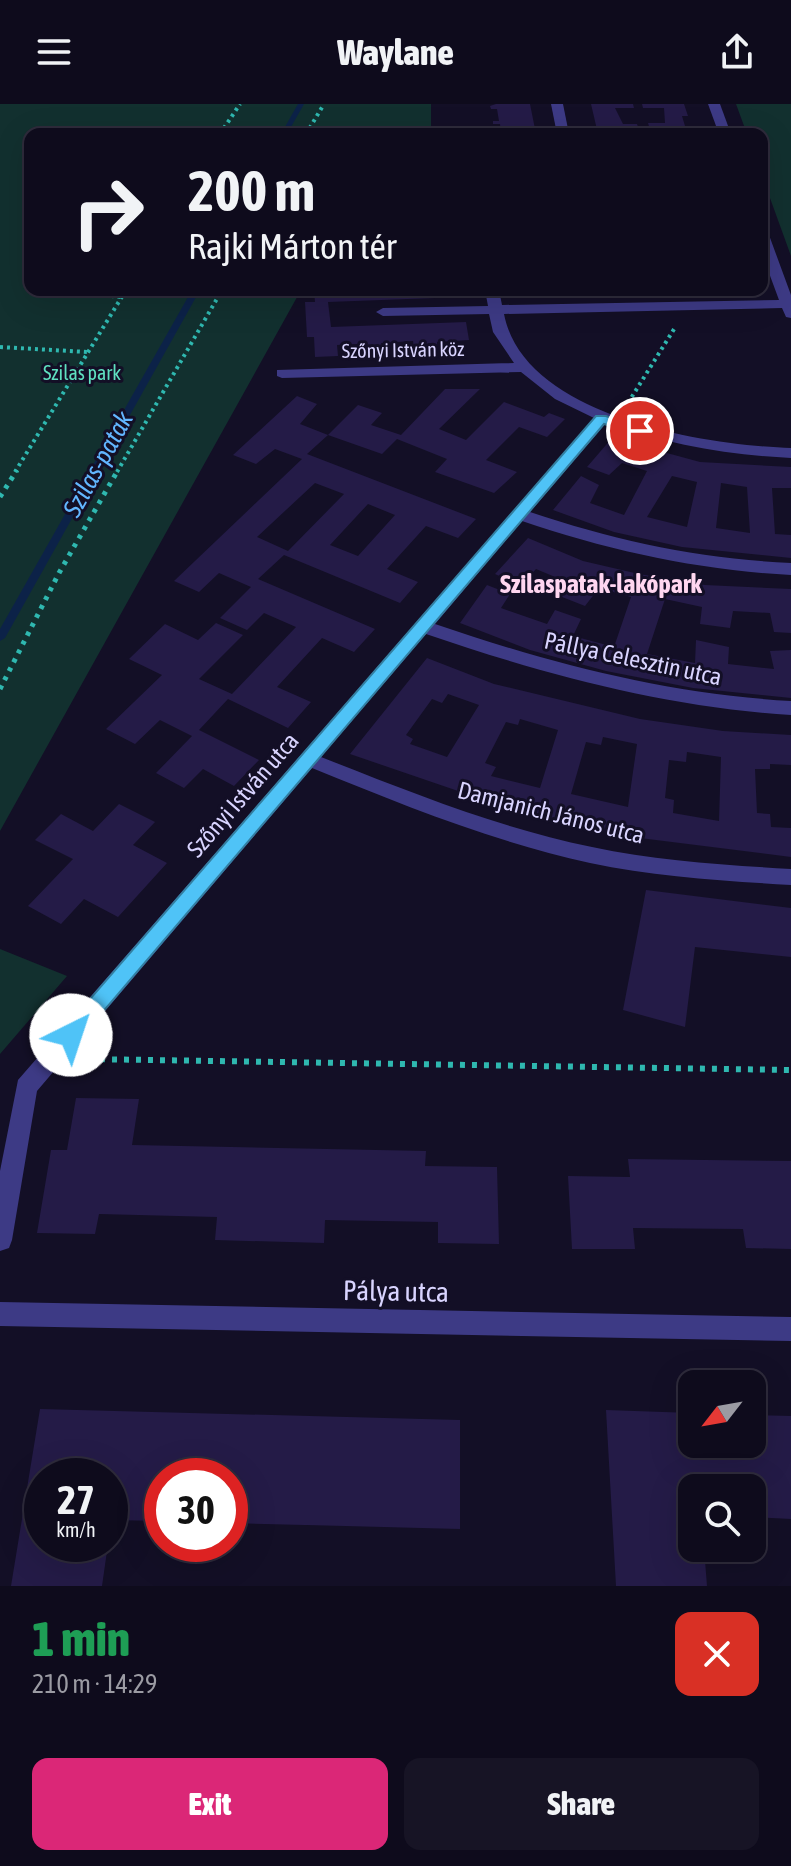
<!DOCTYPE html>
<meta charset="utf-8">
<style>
:root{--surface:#0e0b1c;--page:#171425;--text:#f1f3f6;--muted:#9b9ba3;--line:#2e2b3b;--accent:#db2777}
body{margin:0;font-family:"Asap Condensed",sans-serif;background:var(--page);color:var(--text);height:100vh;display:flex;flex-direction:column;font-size:30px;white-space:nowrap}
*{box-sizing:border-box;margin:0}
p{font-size:26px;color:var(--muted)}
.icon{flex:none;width:44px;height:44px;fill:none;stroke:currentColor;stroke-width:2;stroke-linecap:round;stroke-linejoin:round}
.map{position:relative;height:1482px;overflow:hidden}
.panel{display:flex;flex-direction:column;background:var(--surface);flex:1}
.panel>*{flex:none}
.guide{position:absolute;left:24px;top:24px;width:744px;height:168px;border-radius:16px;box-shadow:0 8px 32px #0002,0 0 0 2px var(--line);background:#0e0b1c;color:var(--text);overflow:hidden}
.needle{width:52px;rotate:239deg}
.tools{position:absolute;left:678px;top:1266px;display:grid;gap:16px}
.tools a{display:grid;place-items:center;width:88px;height:88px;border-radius:16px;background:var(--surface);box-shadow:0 8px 32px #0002,0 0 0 2px var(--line);font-size:40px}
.speed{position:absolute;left:24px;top:1354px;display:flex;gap:16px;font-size:40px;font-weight:700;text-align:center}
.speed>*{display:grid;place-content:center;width:104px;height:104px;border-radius:50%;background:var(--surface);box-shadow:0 8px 32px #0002,0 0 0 2px var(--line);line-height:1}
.speed small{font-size:20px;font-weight:400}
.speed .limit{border:12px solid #d22;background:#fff;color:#111}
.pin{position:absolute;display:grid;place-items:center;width:68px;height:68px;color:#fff;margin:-34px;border:4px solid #fff;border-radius:50%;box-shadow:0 2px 8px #0007}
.me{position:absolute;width:88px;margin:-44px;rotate:41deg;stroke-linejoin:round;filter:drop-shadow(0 0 6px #0008)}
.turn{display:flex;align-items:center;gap:28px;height:168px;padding:0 32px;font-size:36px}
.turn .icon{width:104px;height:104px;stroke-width:2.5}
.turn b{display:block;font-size:56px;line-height:68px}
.round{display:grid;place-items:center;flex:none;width:84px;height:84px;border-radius:16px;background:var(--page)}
.summary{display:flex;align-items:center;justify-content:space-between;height:136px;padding:0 32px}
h1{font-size:48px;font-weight:800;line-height:60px;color:#1e9e55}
.primary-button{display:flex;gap:16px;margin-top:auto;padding:16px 32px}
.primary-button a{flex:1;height:92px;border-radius:16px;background:var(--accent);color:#fff;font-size:32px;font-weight:800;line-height:92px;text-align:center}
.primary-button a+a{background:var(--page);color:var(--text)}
header{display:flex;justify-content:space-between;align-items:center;height:104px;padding:0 32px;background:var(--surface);font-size:36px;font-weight:800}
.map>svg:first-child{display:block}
.green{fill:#12302f}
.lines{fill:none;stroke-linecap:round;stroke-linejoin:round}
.stream{fill:#0c2248;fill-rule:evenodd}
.building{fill:#241b47;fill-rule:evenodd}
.path-far2{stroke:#2fb8b0;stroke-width:4;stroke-dasharray:3 4;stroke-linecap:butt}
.path-far1{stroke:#2fb8b0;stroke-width:5;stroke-dasharray:4 6;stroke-linecap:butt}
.path{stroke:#2fb8b0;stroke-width:6;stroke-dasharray:5 7;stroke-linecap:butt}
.street{fill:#3d3a85;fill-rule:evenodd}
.route{fill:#4fc3f7;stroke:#337fa1;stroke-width:2}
.labels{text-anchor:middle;stroke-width:6;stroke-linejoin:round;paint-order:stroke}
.far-street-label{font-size:20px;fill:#d9d4ff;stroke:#130f26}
.far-park-label{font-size:20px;fill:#5fe0c0;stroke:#130f26}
.street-label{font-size:24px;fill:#d9d4ff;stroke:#130f26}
.water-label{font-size:26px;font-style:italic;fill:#62b6ff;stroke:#130f26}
.neighbourhood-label{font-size:26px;font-weight:bold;fill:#ffd6f0;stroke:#130f26}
.near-street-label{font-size:28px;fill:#d9d4ff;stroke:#130f26}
</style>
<header><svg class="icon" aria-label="menu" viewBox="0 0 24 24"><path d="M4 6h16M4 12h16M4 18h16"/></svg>Waylane<svg class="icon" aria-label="share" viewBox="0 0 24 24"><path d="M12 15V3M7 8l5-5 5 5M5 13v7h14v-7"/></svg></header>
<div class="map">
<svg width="791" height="1482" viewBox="0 0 791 1482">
<rect width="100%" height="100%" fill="#130f26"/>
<g class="green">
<polygon points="0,0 431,0 431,30 30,30 30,186 301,186 0,727"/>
<polygon points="736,0 791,0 791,152 762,72 762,30 747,30"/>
<polygon points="0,845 67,872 0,950"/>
</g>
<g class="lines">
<g class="stream">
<polygon points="298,0 304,0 287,30 281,30"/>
<polygon points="192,186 200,186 5,534 0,537 0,525"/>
</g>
</g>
<g class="building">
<polygon points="496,0 530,0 536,30 501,30 500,20 493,20 493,17 499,17 497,5 491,5 490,2"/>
<polygon points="591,0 633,0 634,4 615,4 623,20 637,20 640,29 598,30"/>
<polygon points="642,0 684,0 688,12 682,12 685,22 692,22 694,30 651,29 648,19 665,19 664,4 643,4"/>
<polygon points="314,186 461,186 462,193 328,198 331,223 466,218 469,236 437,238 438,249 415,250 413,237 381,239 383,249 361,250 359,240 337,241 338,252 315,253 314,233 307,233 305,198 315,198"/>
<path d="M 445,285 L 480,285 L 439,325 L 466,336 L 504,298 L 544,313 L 549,309 L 565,315 L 547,333 L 519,323 L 486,356 L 517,368 L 494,389 L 435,368 L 447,355 L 397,335 L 382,350 L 328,331 L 307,350 L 476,415 L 458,434 L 426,422 L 387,465 L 418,478 L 400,499 L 284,451 L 258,475 L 375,525 L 354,548 L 322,534 L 277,583 L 311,598 L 288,624 L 228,595 L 199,626 L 259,656 L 234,682 L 203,665 L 184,684 L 156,669 L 192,632 L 160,616 L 135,640 L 106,625 L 162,571 L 129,555 L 165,520 L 198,536 L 216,519 L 243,531 L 199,575 L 232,590 L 296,523 L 264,509 L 247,526 L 220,514 L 251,483 L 219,469 L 199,488 L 174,477 L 302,355 L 275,345 L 256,360 L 233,351 L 297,292 L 317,300 L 300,320 L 328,331 L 358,301 L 382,309 L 371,321 L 401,331 ZM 315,379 L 344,390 L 288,447 L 257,433 ZM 368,400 L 395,411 L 358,452 L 330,441 Z"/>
<path d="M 612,334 L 700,358 L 791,363 L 791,384 L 772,384 L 775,430 L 791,431 L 791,454 L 682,443 L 614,428 L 553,406 L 581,372 L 599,381 L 590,399 L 624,411 L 647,367 L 622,359 L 609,371 L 587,363 ZM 672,372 L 697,378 L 687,423 L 647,413 ZM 721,379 L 747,383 L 750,429 L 716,424 Z"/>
<polygon points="528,434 583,457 639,470 705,481 791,485 791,529 774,528 770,509 733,507 730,524 700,520 702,503 665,495 647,550 695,559 696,536 729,543 728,560 774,565 770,547 791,546 791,594 693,584 606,567 530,546 460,519 487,481 510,490 501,504 547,520 555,506 581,515 573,532 614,543 631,493 599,484 585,502 557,491 567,478 536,465 521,482 495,470"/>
<path d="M 427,554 L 494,580 L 640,615 L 723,627 L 791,631 L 791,661 L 770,660 L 770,665 L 755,665 L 757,709 L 770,710 L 771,723 L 791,724 L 791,753 L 624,732 L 531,712 L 350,650 ZM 448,590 L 479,601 L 447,653 L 410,640 L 413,635 L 406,631 L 432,595 L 442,599 ZM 520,615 L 558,626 L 540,684 L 491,672 L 496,663 L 485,659 L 506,618 L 518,621 ZM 603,633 L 637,640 L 628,703 L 571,690 L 586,638 L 601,641 ZM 687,648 L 721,653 L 719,717 L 673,709 L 674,696 L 665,694 L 669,656 L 686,658 Z"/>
<polygon points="119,700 155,718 133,741 167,759 118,813 84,795 61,820 28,802 73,755 35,736 61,710 93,727"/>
<polygon points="646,786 791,804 791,853 695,843 685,923 623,906"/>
<polygon points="76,994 139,995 132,1041 426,1047 425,1062 497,1063 499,1140 438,1139 438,1118 325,1116 324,1139 215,1136 217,1113 99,1110 95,1130 37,1129 51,1046 67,1046"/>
<polygon points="628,1055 791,1057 791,1145 746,1144 743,1125 633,1124 635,1145 572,1145 568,1072 630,1073"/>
<polygon points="40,1305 460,1316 460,1425 230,1419 230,1372 162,1372 162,1417 110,1416 110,1372 42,1372 42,1440 108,1440 102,1482 11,1482"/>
<polygon points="606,1306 692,1309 692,1340 752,1340 752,1311 791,1312 791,1415 752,1413 752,1384 692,1384 692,1444 704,1444 707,1482 616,1482"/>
</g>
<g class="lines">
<g class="path-far2">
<polyline points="220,30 240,0"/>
<polyline points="306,30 324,0"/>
<polyline points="106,186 112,192 121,193"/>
<polyline points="0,243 87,248"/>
<polyline points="628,299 676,222"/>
<polyline points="15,368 126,186"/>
<polyline points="117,368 222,186"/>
</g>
<g class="path-far1">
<polyline points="0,393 17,366"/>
<polyline points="0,585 59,469 118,366"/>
</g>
<polyline class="path" points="88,955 791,966"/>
<g class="street">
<polygon points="551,0 563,0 569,30 557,30"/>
<polygon points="708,0 720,0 731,30 719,30"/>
<path d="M 762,127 L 769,131 L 791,191 L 791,214 L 786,213 L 782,204 L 504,210 C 524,313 705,341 791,344 L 791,354 C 727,351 667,340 606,319 L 530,408 C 616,437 701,455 791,459 L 791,471 C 698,466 610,447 522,417 L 435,520 C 552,560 667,590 791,597 L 791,611 C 665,603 546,571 426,530 L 321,653 C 410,688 499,724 592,743 C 657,757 724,761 791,765 L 791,781 C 724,777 656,773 590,759 C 494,738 403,701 312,664 L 37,987 L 12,1136 L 9,1144 L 0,1147 L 0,1067 L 18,976 L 594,314 L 555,295 L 521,268 L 282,274 L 277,272 L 277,266 L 514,259 L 493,228 L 489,210 L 383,212 L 376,208 L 383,204 L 488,202 L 485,186 L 499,186 L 502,201 L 779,196 L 762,150 Z"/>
<polygon points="0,1198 791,1213 791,1237 0,1222"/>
</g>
</g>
<polygon class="route" points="596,312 606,312 647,327 640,331 604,320 78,937 64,937 61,931 64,925"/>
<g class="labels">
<g class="far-street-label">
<text transform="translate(403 246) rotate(-1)" y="7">Szőnyi István köz</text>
</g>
<g class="far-park-label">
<text x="82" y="276">Szilas park</text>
</g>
<g class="street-label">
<text transform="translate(633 555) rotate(12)" y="8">Pállya Celesztin utca</text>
<text transform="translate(243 691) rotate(-49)" y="8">Szőnyi István utca</text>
<text transform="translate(551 709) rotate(14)" y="8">Damjanich János utca</text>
</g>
<g class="water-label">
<text transform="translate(98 360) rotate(-61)" y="9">Szilas-patak</text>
</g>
<g class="neighbourhood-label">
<text x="601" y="489">Szilaspatak-lakópark</text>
</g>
<g class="near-street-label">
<text transform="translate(396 1187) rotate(1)" y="10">Pálya utca</text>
</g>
</g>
</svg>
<div class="tools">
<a><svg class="needle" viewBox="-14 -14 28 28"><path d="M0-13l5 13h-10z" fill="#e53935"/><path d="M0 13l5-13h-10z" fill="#9b9ba3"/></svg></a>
<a><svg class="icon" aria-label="search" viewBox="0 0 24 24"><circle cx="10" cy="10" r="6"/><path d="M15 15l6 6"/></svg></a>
</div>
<div class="speed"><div>27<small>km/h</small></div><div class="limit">30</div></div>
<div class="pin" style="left:640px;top:327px;background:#d93025"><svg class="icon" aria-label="arrive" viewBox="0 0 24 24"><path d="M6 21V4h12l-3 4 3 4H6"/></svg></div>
<svg class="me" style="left:71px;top:931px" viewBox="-20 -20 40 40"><circle r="19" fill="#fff"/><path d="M0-13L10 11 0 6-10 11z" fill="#4fc3f7"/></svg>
<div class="guide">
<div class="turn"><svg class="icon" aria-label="right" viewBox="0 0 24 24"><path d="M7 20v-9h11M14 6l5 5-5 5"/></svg><div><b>200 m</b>Rajki Márton tér</div></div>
</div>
</div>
<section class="panel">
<div class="summary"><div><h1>1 min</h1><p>210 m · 14:29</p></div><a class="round" style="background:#d93025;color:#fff"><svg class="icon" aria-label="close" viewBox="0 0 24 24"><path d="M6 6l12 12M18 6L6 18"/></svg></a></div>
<div class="primary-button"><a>Exit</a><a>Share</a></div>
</section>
